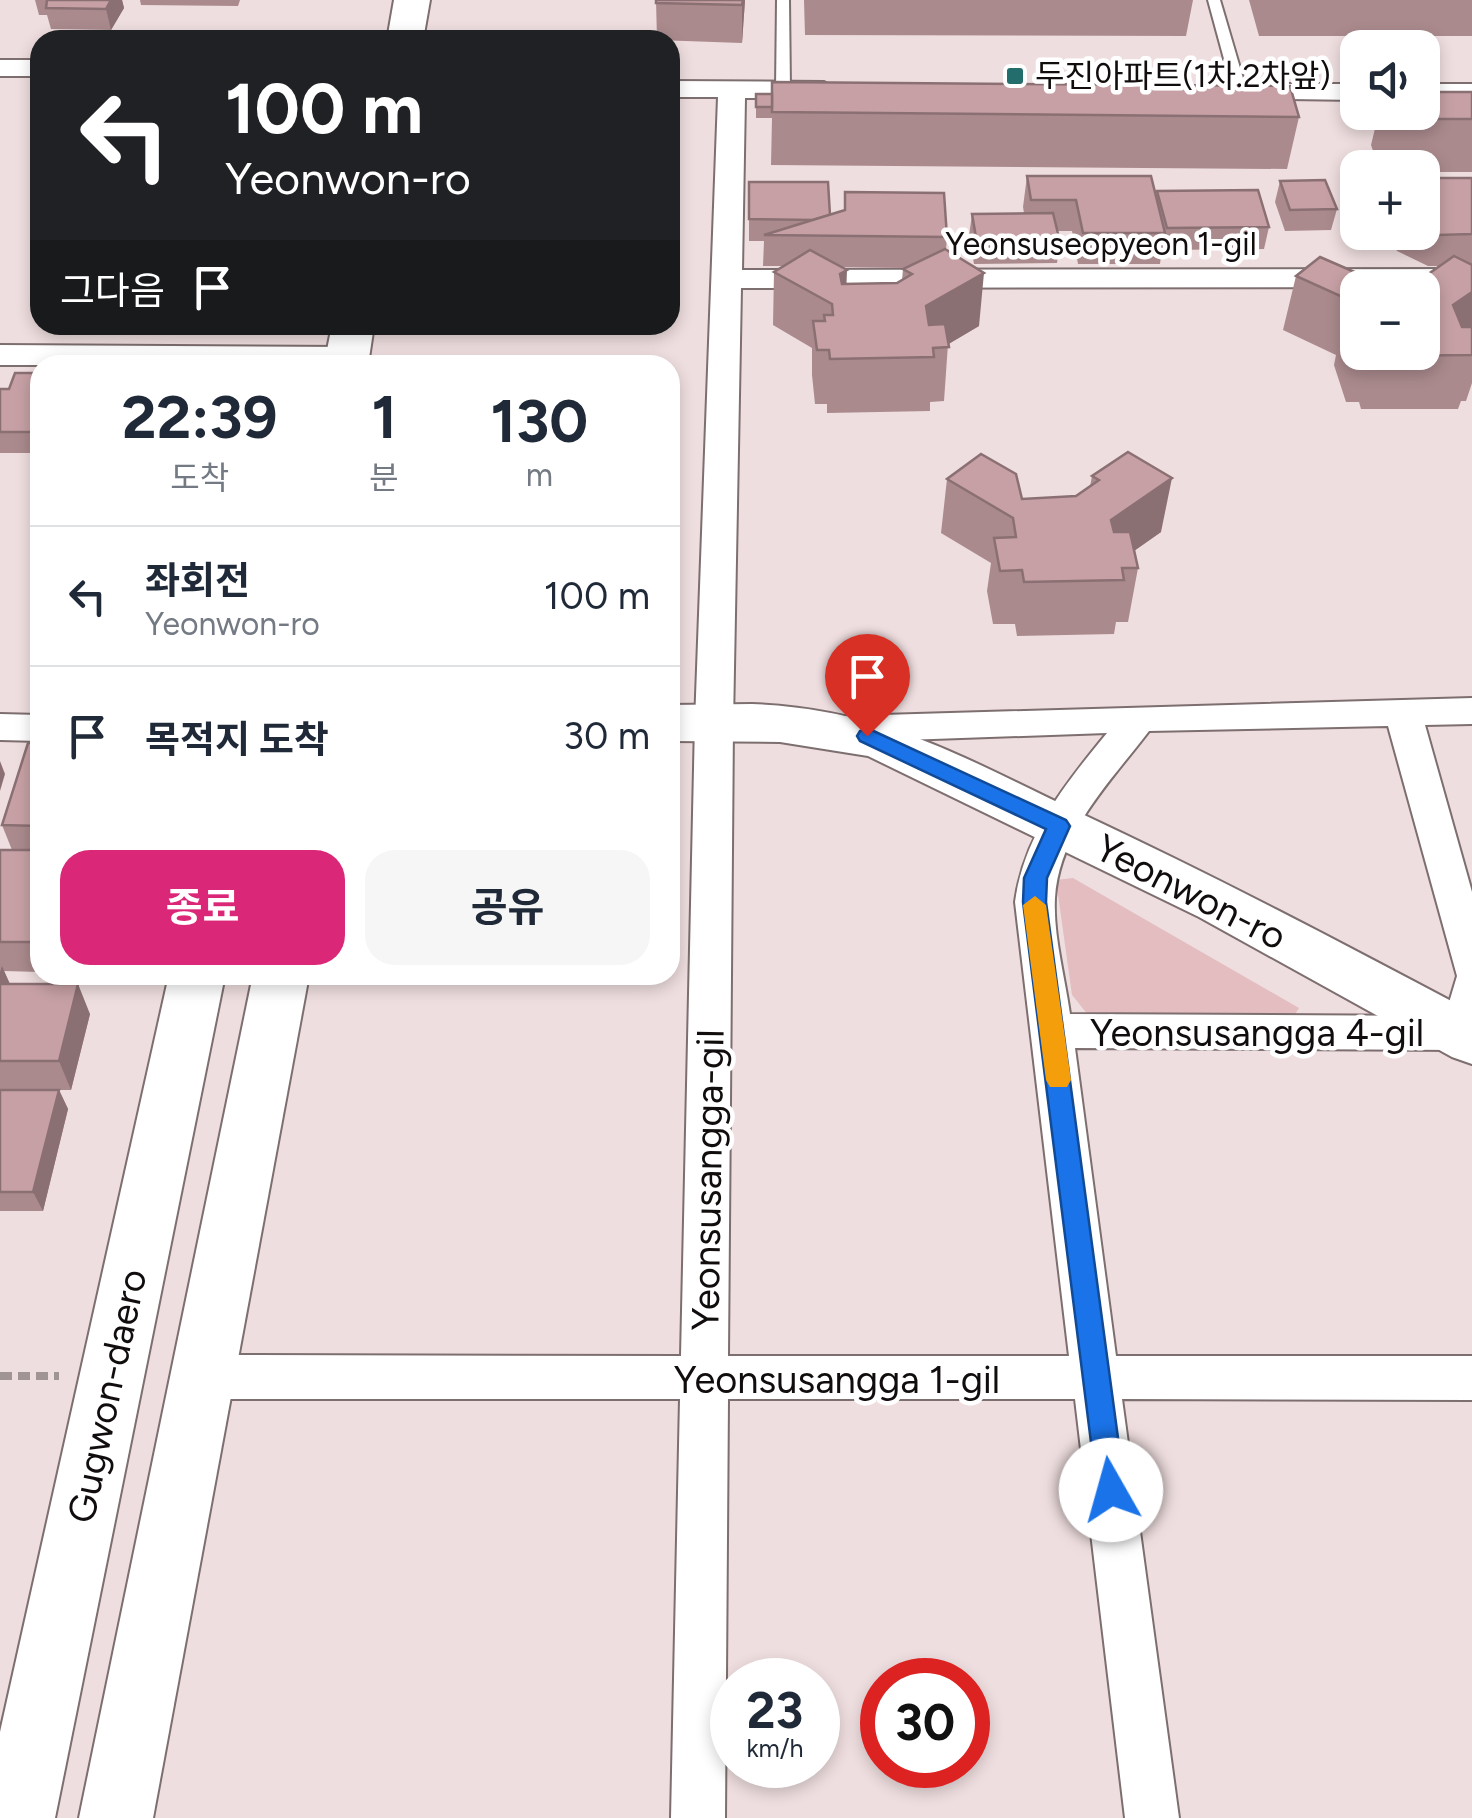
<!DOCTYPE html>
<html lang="ko">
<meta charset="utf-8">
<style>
:root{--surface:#fff;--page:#f6f6f7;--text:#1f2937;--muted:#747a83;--line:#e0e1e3;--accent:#db2777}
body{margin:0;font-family:Figtree,"Noto Sans KR",sans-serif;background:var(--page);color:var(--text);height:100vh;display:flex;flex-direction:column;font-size:38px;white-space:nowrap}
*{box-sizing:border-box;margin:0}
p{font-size:32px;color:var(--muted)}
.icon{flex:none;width:55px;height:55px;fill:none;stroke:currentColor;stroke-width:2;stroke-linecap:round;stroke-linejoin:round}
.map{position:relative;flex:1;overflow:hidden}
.sheet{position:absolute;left:30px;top:355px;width:650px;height:630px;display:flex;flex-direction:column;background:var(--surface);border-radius:30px;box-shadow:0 5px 15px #0003}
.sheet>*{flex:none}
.banner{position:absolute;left:30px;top:30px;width:650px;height:305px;border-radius:30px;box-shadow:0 5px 15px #0003;background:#202124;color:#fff;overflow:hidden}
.buttons{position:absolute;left:1340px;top:30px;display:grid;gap:20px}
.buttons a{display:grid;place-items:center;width:100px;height:100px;border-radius:20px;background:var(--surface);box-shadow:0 5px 15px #0003;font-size:50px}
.speed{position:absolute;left:710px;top:1658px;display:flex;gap:20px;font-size:50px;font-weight:700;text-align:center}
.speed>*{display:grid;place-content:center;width:130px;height:130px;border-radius:50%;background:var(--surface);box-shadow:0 5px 15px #0003;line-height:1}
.speed small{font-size:25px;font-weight:400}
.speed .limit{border:15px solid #d22;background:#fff;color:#111}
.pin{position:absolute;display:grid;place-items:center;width:85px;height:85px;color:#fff;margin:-102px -42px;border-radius:50% 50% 50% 0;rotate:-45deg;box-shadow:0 0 10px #0007}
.pin .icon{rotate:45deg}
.me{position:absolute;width:110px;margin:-55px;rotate:353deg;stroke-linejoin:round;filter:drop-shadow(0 0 8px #0008)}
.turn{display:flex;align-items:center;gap:35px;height:210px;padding:0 30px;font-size:45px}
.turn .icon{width:130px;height:130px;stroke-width:2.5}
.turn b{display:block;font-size:70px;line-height:85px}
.then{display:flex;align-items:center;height:95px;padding:0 30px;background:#0003;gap:20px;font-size:38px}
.eta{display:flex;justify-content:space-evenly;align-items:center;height:170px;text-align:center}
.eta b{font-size:60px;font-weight:700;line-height:70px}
.cta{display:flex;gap:20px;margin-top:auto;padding:20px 30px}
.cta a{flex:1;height:115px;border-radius:30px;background:var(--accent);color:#fff;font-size:40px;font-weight:700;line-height:115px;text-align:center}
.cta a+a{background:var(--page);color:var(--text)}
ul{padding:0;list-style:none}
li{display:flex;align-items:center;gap:30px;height:140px;padding:0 30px;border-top:2px solid var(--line)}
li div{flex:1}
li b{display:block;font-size:38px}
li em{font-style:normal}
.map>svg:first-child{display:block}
.green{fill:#e3bdc0}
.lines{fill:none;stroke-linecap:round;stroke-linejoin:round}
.lane-casing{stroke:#7d6e6f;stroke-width:4}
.street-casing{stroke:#7d6e6f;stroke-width:4}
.secondary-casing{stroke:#7d6e6f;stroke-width:4}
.path{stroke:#a09494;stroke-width:8;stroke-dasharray:12 6;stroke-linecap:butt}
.lane{fill:#fff;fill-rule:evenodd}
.street{fill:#fff;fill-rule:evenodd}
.secondary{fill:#fff;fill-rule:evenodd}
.wall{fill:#aa8a8d;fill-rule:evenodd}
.shaded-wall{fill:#8b7073}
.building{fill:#c6a0a4;stroke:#8b7073;stroke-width:2.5}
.route{fill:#1a73e8;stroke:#114b97;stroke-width:2.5}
.slow{fill:#f59e0b}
.poi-dot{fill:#236e6c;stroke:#fff;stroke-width:4}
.labels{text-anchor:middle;stroke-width:9;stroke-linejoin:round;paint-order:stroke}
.far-poi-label{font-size:32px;fill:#120d0d;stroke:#fff;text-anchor:start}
.far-street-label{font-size:32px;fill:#120d0d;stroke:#fff}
.street-label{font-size:38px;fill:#120d0d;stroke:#fff}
</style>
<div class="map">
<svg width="1472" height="1818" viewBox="0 0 1472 1818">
<rect width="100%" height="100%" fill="#efdedf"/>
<polygon class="green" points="1073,878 1299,1008 1292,1019 1089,1016 1072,995 1056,880"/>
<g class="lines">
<defs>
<g id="lane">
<polygon points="777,0 789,0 790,89 783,93 776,89"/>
<polygon points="1208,0 1220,0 1247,92 1245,95 1233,92"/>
</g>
<g id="street">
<rect x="0" y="60" width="40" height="16"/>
<path d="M 670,81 L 824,82 L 838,90 L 824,98 L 745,98 L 742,270 L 1472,269 L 1472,287 L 741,288 L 733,723 L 728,1356 L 1069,1356 L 1015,902 C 1024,835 1065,784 1107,733 L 848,742 L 835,738 L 829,729 L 835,720 L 848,716 L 1472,698 L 1472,724 L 1425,725 L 1472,892 L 1472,1047 L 1462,1050 L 1075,1048 L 1116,1356 L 1472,1356 L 1472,1400 L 1122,1399 L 1179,1818 L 1125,1818 L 1075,1399 L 728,1399 L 725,1818 L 671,1818 L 680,1399 L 203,1399 L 186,1392 L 179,1377 L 186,1362 L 203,1355 L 681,1356 L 695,723 L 718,97 L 670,97 ZM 1388,726 L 1457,976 L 1445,1016 L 1070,1014 C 1065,977 1053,935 1055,898 C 1059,832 1111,781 1149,731 Z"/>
<polygon points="1237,84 1358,84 1358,100 1227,98 1223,92"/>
<rect x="1422" y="84" width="50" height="16"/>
<polygon points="0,345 347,347 358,350 363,357 353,365 0,365"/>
<polygon points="0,714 40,715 40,741 0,740"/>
</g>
<g id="secondary">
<polygon points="394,0 430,0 423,40 387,40"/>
<polygon points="332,325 374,325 368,365 324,365"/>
<path d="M 752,704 C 884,709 964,758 1080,813 C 1213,875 1342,943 1472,1012 L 1472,1064 L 1452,1057 L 1199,917 L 868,756 L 780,742 L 670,741 L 670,705 Z"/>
<polygon points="169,975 225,975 55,1818 0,1818 0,1732"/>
<polygon points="253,975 309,975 153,1818 79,1818"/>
</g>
</defs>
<use href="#lane" class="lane-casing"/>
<use href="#street" class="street-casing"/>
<use href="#secondary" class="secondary-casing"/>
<polyline class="path" points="0,1376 59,1376"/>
<use href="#lane" class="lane"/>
<use href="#street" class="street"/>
<use href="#secondary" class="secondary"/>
</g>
<g class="wall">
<polygon points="35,0 122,0 124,8 111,30 51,29 47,15 39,15"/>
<polygon points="140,0 240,0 238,6 141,5"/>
<polygon points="656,0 745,0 742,43 657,40"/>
<polygon points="804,0 1193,0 1186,36 805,35"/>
<polygon points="1249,0 1472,0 1472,36 1259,36"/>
<polygon points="1472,92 1472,172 1422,172 1422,168 1379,168 1371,145 1379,112 1422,112"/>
<polygon points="756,94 1299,117 1287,169 771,165 772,118 756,118"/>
<polygon points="1027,176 1156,196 1157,191 1269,227 1264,249 1163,250 1162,248 1160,264 1078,264 1072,231 1057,231 1060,242 1057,263 974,264 969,236 972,214 1024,213 1023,207"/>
<polygon points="1422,178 1472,178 1472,383 1466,401 1461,401 1458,409 1361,409 1359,402 1346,402 1334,365 1336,355 1283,330 1296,276 1358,288 1358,352 1422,352 1424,283 1427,275 1440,266 1428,266 1397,251 1390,232 1422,232"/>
<polygon points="1280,181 1337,209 1331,230 1285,231 1275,202"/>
<path d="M 749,182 L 830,215 L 844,210 L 845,192 L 947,237 L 946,250 L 979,326 L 948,344 L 944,401 L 930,402 L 930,411 L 827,413 L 827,404 L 815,404 L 812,375 L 812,348 L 773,325 L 774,272 L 784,266 L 763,266 L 764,241 L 749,241 ZM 842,267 L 905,268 L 903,269 L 902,280 L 897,283 L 846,284 Z"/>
<polygon points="40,373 40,453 0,453 0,389 9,389"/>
<polygon points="1128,452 1161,532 1134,551 1138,568 1128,622 1116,622 1114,634 1017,636 1015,624 993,624 987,591 991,563 941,533 947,479 1022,499 1076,496 1090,487 1092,476"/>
<polygon points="40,743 40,972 4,971 10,984 90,1014 71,1090 59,1090 68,1109 43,1211 0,1211 0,850 12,850 2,825"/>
</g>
<g class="shaded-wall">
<polygon points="111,0 122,0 124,8 111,30 106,9"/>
<polygon points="743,0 745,0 742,43 742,5"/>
<polygon points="847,270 845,323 840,274"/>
<polygon points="984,273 979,326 942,348 933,348 926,306"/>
<polygon points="1472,292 1472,333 1441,355 1453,305"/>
<polygon points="1172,478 1161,532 1101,574 1111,520"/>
<polygon points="0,761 5,774 0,791"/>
<polygon points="2,966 15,996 0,991 0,972"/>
<polygon points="78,984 90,1014 71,1090 59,1061"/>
<polygon points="59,1090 68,1109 43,1211 33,1192"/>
</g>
<g class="building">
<polygon points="47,0 111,0 106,9 46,8"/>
<polygon points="656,0 743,0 742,5 656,3"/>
<polygon points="772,82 1290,86 1299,117 772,112"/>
<polygon points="1422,92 1472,92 1472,119 1395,119 1392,112 1422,112"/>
<rect x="756" y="94" width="16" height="13"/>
<polygon points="1027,176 1151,176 1165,233 1083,233 1076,200 1031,200"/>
<polygon points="1422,178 1472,178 1472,234 1437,235 1422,228"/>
<polygon points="1325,180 1337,209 1290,210 1280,181"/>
<polygon points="749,182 828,182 830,215 813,220 749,219"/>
<polygon points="1258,190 1269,227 1167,228 1157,191"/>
<polygon points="845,192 944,193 947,237 764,235 845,210"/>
<polygon points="1053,213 1060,242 977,243 972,214"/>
<polygon points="945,249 984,273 926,306 929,325 945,324 949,347 933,348 934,357 830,359 829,350 817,350 813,321 825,321 824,315 833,315 832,304 774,272 810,250 847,270 840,274 842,284 897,283 912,274 903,269"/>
<polygon points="1454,256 1472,265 1472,292 1453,305 1462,327 1472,327 1472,355 1376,356 1375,352 1422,352 1422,288 1418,288 1432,278 1427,275"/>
<polygon points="1320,257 1389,287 1392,288 1358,288 1358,304 1296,276"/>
<polygon points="1348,311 1358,311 1358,339"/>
<polygon points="15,373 40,373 40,432 0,432 0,389 9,389"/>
<polygon points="1128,452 1172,478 1111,520 1114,532 1130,532 1138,568 1122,568 1124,580 1024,582 1022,570 1000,571 994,538 1016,537 1013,518 947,479 981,454 1016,474 1022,499 1076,496 1099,480 1092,476"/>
<polygon points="28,743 40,743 40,826 2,825"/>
<rect x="0" y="850" width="40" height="92"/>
<polygon points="0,984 78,984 59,1061 0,1061"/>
<polygon points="0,1090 59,1090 33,1192 0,1192"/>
</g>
<polygon class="route" points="867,728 1066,820 1070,826 1047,878 1046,902 1125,1490 1121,1499 1111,1503 1101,1499 1097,1490 1023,902 1024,878 1046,829 860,741 857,736 860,731"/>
<polygon class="slow" points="1035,896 1046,905 1071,1080 1067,1087 1050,1087 1046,1080 1023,905"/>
<rect class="poi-dot" x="1005" y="66" width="20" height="20" rx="5"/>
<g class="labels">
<g class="far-poi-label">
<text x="1035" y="87">두진아파트(1차.2차앞)</text>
</g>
<g class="far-street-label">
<text x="1101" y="255">Yeonsuseopyeon 1-gil</text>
</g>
<g class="street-label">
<text transform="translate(1191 892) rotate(27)" y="13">Yeonwon-ro</text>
<text x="1257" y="1046">Yeonsusangga 4-gil</text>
<text transform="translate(708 1180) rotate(-89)" y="13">Yeonsusangga-gil</text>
<text x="837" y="1393">Yeonsusangga 1-gil</text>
<text transform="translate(107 1396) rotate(-78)" y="13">Gugwon-daero</text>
</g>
</g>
</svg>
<div class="buttons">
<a><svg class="icon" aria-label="sound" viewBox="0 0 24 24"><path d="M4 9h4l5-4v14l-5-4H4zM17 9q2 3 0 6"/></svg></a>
<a>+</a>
<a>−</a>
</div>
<div class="speed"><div>23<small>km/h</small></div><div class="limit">30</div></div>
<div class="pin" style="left:867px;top:736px;background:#d93025"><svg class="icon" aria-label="arrive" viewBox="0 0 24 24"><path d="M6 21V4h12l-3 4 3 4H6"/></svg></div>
<svg class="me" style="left:1111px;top:1490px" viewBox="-20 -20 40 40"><circle r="19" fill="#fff"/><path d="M0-13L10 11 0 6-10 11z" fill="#1a73e8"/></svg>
<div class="banner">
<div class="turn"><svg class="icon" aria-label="left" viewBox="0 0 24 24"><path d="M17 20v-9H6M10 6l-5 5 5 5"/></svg><div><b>100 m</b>Yeonwon-ro</div></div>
<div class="then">그다음<svg class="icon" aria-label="arrive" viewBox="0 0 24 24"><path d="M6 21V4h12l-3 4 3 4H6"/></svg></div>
</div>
<section class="sheet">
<div class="eta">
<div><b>22:39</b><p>도착</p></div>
<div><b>1</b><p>분</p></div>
<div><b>130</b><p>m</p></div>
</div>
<ul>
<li><svg class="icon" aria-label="left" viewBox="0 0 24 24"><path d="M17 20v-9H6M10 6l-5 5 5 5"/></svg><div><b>좌회전</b><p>Yeonwon-ro</p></div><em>100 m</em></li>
<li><svg class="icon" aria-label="arrive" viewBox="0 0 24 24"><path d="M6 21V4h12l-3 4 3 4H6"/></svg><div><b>목적지 도착</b></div><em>30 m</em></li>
</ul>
<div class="cta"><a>종료</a><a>공유</a></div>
</section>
</div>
